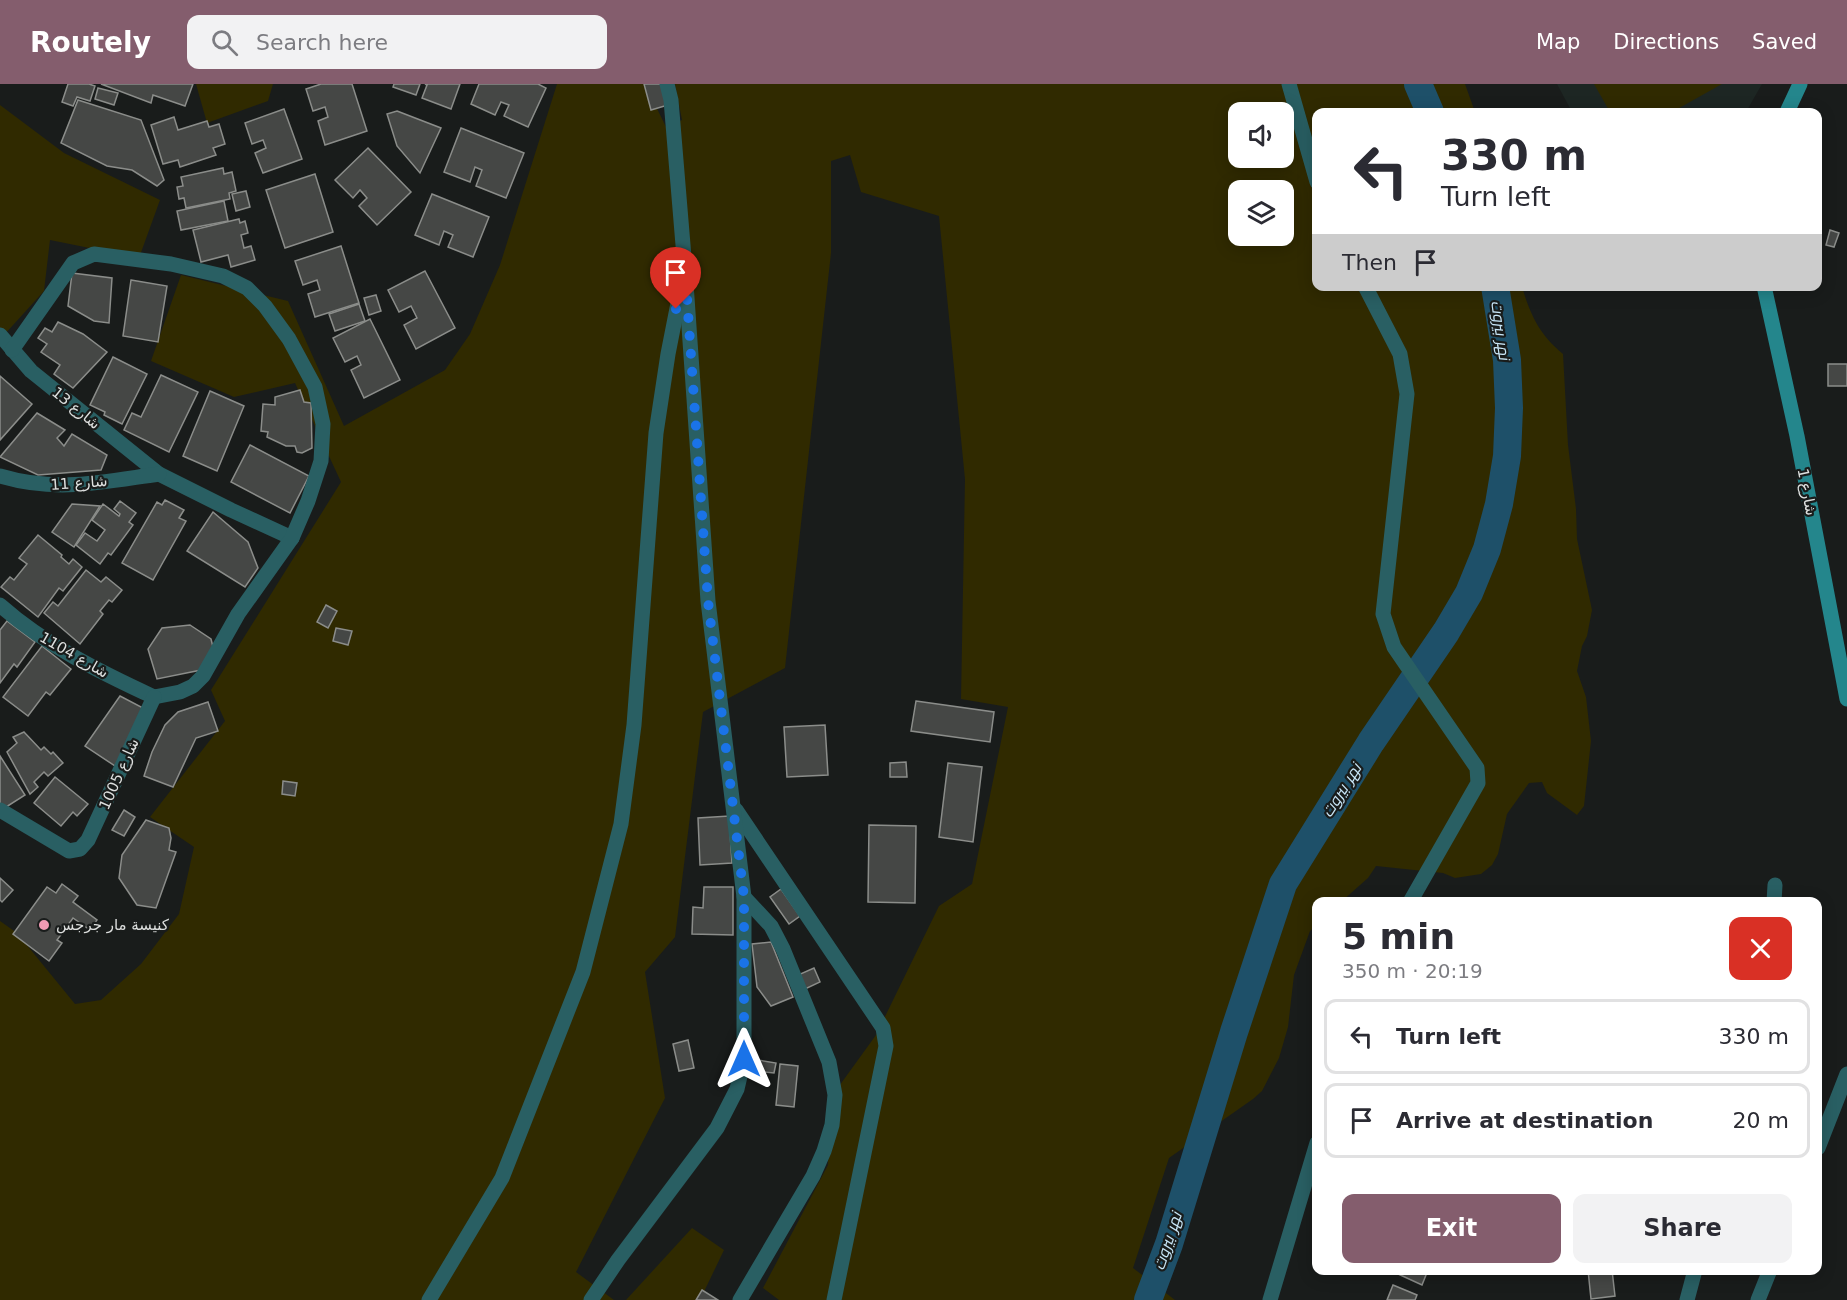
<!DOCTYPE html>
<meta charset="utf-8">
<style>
:root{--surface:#fff;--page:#f2f2f3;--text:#2b2b33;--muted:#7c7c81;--line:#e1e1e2;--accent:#845d6d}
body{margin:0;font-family:"DejaVu Sans",Cairo,sans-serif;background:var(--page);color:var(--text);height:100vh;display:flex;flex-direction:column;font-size:22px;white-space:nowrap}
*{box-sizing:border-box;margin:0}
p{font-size:20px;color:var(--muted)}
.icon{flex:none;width:33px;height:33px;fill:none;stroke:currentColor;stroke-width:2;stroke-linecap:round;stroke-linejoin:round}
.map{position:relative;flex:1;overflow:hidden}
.details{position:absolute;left:1312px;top:813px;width:510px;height:378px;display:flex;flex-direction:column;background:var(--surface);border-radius:12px;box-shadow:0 3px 15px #0003}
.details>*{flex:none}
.hud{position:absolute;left:1312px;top:24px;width:510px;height:183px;border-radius:12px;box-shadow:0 3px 15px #0003;background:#fff;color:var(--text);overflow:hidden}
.buttons{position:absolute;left:1228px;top:18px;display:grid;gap:12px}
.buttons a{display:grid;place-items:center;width:66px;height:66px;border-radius:12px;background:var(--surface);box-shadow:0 3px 15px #0003;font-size:30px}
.pin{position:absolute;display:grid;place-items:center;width:51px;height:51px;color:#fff;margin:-62px -26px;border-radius:50% 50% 50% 0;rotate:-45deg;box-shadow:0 0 6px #0007}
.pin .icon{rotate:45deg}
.me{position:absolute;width:66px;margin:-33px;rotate:0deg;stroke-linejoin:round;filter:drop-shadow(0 0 4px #0008)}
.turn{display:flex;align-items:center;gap:21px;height:126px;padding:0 30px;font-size:27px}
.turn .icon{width:78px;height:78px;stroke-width:2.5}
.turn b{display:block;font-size:42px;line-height:51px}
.then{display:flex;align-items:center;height:57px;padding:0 30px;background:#0003;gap:12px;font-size:22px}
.round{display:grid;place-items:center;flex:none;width:63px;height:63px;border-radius:12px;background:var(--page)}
.overview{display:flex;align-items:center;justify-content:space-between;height:102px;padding:0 30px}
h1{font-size:36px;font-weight:600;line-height:45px}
.primary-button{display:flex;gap:12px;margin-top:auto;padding:12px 30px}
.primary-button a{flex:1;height:69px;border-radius:12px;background:var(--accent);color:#fff;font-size:24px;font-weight:600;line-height:69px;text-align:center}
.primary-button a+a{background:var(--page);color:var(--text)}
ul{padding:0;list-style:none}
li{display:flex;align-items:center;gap:18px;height:75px;margin:0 12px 9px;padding:0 18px;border:3px solid var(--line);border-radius:12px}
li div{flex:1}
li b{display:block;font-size:22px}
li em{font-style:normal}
header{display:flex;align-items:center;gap:36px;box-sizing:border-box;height:84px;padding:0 30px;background:var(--accent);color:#fff}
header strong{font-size:28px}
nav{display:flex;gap:33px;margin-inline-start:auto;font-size:21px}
.search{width:420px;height:54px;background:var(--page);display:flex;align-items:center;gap:15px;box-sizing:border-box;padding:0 21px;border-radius:12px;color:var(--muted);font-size:22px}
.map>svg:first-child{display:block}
.built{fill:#1d2623}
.green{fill:#302a00;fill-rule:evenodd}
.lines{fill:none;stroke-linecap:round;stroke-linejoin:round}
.river{stroke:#1e5069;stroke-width:28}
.building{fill:#454745;stroke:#8b8d8a;stroke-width:1.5}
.street{stroke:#295f63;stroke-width:15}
.secondary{stroke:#24868c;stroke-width:15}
.route{stroke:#1a73e8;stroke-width:10;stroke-dasharray:0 18}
.poi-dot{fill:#f19ab4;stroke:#191c1b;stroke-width:2}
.labels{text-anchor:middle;stroke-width:4.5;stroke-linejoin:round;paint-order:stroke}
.street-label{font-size:15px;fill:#dddfde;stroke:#191c1b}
.poi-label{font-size:15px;fill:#dddfde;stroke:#191c1b;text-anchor:start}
.water-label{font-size:16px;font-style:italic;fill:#c9e7f8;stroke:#191c1b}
</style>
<header>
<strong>Routely</strong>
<div class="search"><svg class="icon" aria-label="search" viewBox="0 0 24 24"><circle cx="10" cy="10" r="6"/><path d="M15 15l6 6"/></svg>Search here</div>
<nav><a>Map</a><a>Directions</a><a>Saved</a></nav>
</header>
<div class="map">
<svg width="1847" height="1216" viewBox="0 0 1847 1216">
<rect width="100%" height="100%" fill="#191c1b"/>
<polygon class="built" points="1557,0 1762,0 1746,28 1572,28"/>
<g class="green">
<polygon points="196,0 273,0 268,17 207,39"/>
<path d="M 557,0 L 645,0 L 666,43 L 682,36 L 675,0 L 1465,0 L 1475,28 L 1317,28 L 1317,202 L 1522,203 C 1531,232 1539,250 1563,270 L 1568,361 L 1576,425 L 1577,455 L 1592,526 L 1587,552 L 1582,562 L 1577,587 L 1586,613 L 1591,657 L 1584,722 L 1577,731 L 1547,709 L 1542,698 L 1529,699 L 1507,730 L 1498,770 L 1492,781 L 1481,790 L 1455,794 L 1443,789 L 1376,782 L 1368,794 L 1342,817 L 1317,818 L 1317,841 L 1310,847 L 1294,891 L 1288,943 L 1279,974 L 1262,1007 L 1253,1015 L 1169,1074 L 1133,1184 L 1175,1216 L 779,1216 L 763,1204 L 828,1081 L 829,1016 L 876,951 L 939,822 L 972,800 L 1008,623 L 961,615 L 965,395 L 939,132 L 861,108 L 850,71 L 831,77 L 831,169 L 785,584 L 703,628 L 675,853 L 645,888 L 665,1014 L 576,1188 L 614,1216 L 0,1216 L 0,837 L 17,849 L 75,920 L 101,916 L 141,880 L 179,830 L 194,763 L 150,733 L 225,637 L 211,606 L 341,398 L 295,299 L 234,313 L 151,277 L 181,191 L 288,217 L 344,342 L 445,286 L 470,250 L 500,181 ZM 1239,28 L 1284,28 L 1284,74 L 1239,74 ZM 1239,106 L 1284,106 L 1284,152 L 1239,152 Z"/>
<polygon points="1594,0 1722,0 1672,28 1610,28"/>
<polygon points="0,21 64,69 160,116 139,174 50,156 44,207 4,251 0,247"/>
<polygon points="692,1144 724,1166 700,1216 626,1216"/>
</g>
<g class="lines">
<g class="river">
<polyline points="1418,0 1430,28"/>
<polyline points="1148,1216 1169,1160 1234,948 1283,800 1371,658 1446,548 1469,509 1487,465 1499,420 1507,372 1509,324 1507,276 1495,202"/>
</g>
</g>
<g class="building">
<polygon points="68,0 89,0 95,2 90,17 77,13 73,22 62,18"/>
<polygon points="101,0 193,0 185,22 153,11 151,19"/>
<polygon points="321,0 352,0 367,47 325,61 318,37 328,33 325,23 313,27 306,5"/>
<polygon points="394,0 420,0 416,11 393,3"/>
<polygon points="425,0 460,0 451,25 422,14 427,1"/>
<polygon points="479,0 538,0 546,4 528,43 504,32 509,21 501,18 495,31 471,20"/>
<polygon points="644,0 662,0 668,21 651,26"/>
<polygon points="98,4 118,9 114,21 95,15"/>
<polygon points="78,16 141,36 164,96 157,102 132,86 107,82 61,59"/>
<polygon points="284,25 302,75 263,89 255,69 266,64 263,56 252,60 245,39"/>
<polygon points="397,27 441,44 420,89 397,62 387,30"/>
<polygon points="174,33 178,46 207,37 209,43 219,40 225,60 213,64 216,71 180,83 178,76 163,80 151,41"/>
<polygon points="461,44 524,69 506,114 476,102 482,86 475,83 470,98 444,88"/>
<polygon points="368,64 411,108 377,141 359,122 367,114 360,106 353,114 335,96"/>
<polygon points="223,84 224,90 232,88 236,107 229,109 230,115 186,124 184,114 179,115 177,103 183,102 181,93"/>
<polygon points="315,90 333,148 285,164 266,106"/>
<polygon points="246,107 250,123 236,127 232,110"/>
<polygon points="432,110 489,133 473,173 448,163 453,151 444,147 439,161 415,151"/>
<polygon points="224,117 228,137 181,146 177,127"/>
<polygon points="239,135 240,139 245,137 248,149 241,151 244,164 251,162 255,176 231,183 228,171 201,178 193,146"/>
<polygon points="1830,146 1839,149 1834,163 1826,161"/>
<polygon points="341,162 359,219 315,233 308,210 320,206 317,196 303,201 295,177"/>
<polygon points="425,187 455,244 416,265 404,241 417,234 411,222 399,228 388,206"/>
<polygon points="72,189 112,194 109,239 94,237 68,222"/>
<polygon points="131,196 167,202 158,258 123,252"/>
<polygon points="376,211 381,227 369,231 364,214"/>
<polygon points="359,220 365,237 335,247 329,230"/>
<polygon points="370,235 400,296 364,314 351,286 361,281 357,272 345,278 333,254"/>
<polygon points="58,238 83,250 107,268 73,304 54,290 60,281 41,268 47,260 38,254 45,244 52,248"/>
<polygon points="113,273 147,290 122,340 104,331 105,328 90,321"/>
<rect x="1828" y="280" width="19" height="22"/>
<polygon points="161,291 198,308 169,368 124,346 132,329 141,333"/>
<polygon points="0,292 32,320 0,356"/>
<polygon points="300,306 304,318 311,319 312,364 302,369 297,368 295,362 286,362 267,353 268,348 261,347 263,320 275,321 275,313"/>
<polygon points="210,307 244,322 217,387 183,372"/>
<polygon points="37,329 65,346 57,354 64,362 72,350 107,371 101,386 38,391 0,373"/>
<polygon points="250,361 309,392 290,429 231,398"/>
<polygon points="165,416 184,426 179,434 186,437 153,496 122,479 157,418 162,421"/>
<polygon points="120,417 136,429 129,438 133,441 111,471 108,469 100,480 76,461 85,449 97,457 105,446 92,436 103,420 119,432 120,430 114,425"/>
<polygon points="72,420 100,422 74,463 52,448"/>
<polygon points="213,428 248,458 258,484 245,503 187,467"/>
<polygon points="38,451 62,471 61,473 69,480 73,475 82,483 63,507 59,504 38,533 1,503 10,493 14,496 27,480 19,474"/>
<polygon points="86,486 101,498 106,493 122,506 112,518 109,516 100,527 103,530 80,560 44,529 53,518 58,522"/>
<polygon points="326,521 337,527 328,544 317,538"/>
<polygon points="7,537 35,558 17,583 14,580 0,599 0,546"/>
<polygon points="190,541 211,555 214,567 206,585 157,595 148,565 162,544"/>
<polygon points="336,544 352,547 348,561 333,557"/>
<polygon points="42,562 71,585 50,611 46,608 28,632 3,613"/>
<polygon points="120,612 145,625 118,684 85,662"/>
<polygon points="916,617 994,628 990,658 911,647"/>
<polygon points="208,618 218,647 196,654 173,703 144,692 152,668 165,641 178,628"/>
<polygon points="825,641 828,691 787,693 784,643"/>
<polygon points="24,648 41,666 44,663 51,670 53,668 63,679 48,692 44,688 34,698 38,703 30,710 7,668 17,659 13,653"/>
<polygon points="0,672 25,711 3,725 0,721"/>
<polygon points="906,678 907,693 890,693 890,679"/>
<polygon points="948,679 982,683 973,758 939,753"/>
<polygon points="55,693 88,720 77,732 73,728 61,742 34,719"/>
<polygon points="283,697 297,699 295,712 282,710"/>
<polygon points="124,726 135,733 124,752 112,746"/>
<polygon points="729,732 732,779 700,781 698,734"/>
<polygon points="146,736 169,744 171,754 169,766 176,768 156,824 137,821 119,794 122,771"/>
<polygon points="869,741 916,742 915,819 868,818"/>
<polygon points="0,794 13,806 2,818 0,816"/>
<polygon points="62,800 78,812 73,818 97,836 90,846 73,834 57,856 62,859 49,877 13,850 47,803 56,809"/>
<polygon points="704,803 733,803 733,851 692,850 693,823 703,824"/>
<polygon points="781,805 800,832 789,840 770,813"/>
<polygon points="771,858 793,913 771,922 757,903 752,860"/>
<polygon points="814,884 820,898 805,905 798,891"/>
<polygon points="688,956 694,984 679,987 673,960"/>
<polygon points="758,976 776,979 774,989 756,987"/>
<polygon points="780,980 798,982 794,1023 776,1021"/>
<polygon points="1397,1186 1428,1186 1422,1201 1396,1189"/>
<polygon points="1588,1186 1612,1186 1615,1212 1591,1215"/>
<polygon points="1393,1201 1417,1211 1415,1216 1387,1216"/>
<polygon points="702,1206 718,1216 696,1216"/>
</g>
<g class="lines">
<g class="street">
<polyline points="1289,0 1317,98"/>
<polyline points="1365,202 1400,270 1407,310 1383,530 1394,563 1477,684 1478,699 1410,818"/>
<polyline points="0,251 31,287 159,390 231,426 292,454"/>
<polyline points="12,266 73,179 94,170 171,180 223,192 247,204 265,222 289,255 315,303 323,340 321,377 308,417 292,454 238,530 203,592 193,602 180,608 154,613"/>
<path d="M 0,392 C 57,409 102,398 159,390"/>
<path d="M 0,521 C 45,561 100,588 154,613"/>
<polyline points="0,726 69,767 80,765 88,756 154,613"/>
<polyline points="736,726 883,944 886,962 834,1216"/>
<polyline points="1774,818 1775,801"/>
<polyline points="1818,1064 1847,990"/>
<polyline points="429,1216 502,1094 583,888 621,740 634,641 656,349 668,270 681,204"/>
<polyline points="591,1216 618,1176 717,1044 737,1005 744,975 744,813 708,517 685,185 671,16 667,0"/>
<polyline points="740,1216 813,1092 824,1067 832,1041 835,1011 829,978 783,865 771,842 744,813"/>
<polyline points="1270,1216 1317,1059"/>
<polyline points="1687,1216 1695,1186"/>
<polyline points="1758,1216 1770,1186"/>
</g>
<g class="secondary">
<polyline points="1787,28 1800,0"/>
<polyline points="1764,202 1797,352 1847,615"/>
</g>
</g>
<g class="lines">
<polyline class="route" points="676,225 685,185 708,517 744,813 744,975"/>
</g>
<circle class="poi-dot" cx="44" cy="841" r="6"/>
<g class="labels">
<g class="street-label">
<text transform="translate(76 324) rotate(39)" y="5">شارع 13</text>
<text transform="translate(79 399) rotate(-4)" y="5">شارع 11</text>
<text transform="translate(1807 408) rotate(79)" y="5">شارع 1</text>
<text transform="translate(74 571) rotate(30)" y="5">شارع 1104</text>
<text transform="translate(119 690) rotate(-66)" y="5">شارع 1005</text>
</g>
<g class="poi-label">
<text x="56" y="846">كنيسة مار جرجس</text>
</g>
<g class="water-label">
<text transform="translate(1501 246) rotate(82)" y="6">نهر بيروت</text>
<text transform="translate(1341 706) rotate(-58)" y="6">نهر بيروت</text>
<text transform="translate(1167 1157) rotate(-72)" y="6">نهر بيروت</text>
</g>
</g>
</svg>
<div class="buttons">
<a><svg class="icon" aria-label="sound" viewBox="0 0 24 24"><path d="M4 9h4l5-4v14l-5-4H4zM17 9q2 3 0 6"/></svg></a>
<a><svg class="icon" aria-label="layers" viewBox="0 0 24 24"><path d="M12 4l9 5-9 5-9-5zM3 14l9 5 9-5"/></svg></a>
</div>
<div class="pin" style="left:676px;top:225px;background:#d93025"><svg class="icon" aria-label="arrive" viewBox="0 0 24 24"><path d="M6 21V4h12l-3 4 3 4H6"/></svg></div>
<svg class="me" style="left:744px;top:975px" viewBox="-20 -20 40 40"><path d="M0-17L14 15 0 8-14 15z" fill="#1a73e8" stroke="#fff" stroke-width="4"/></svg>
<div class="hud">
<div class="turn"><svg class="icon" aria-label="left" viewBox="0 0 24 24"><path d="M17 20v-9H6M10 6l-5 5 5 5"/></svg><div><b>330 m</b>Turn left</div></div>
<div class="then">Then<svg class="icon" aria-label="arrive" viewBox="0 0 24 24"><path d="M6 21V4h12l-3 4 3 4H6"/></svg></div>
</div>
<section class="details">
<div class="overview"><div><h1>5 min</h1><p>350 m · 20:19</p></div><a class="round" style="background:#d93025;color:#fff"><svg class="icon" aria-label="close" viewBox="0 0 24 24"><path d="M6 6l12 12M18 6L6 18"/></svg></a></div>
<ul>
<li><svg class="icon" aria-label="left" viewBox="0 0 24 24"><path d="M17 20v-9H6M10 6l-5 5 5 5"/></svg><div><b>Turn left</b></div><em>330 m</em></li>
<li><svg class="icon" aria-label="arrive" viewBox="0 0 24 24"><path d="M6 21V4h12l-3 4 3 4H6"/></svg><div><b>Arrive at destination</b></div><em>20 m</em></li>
</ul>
<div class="primary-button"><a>Exit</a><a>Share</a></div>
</section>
</div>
